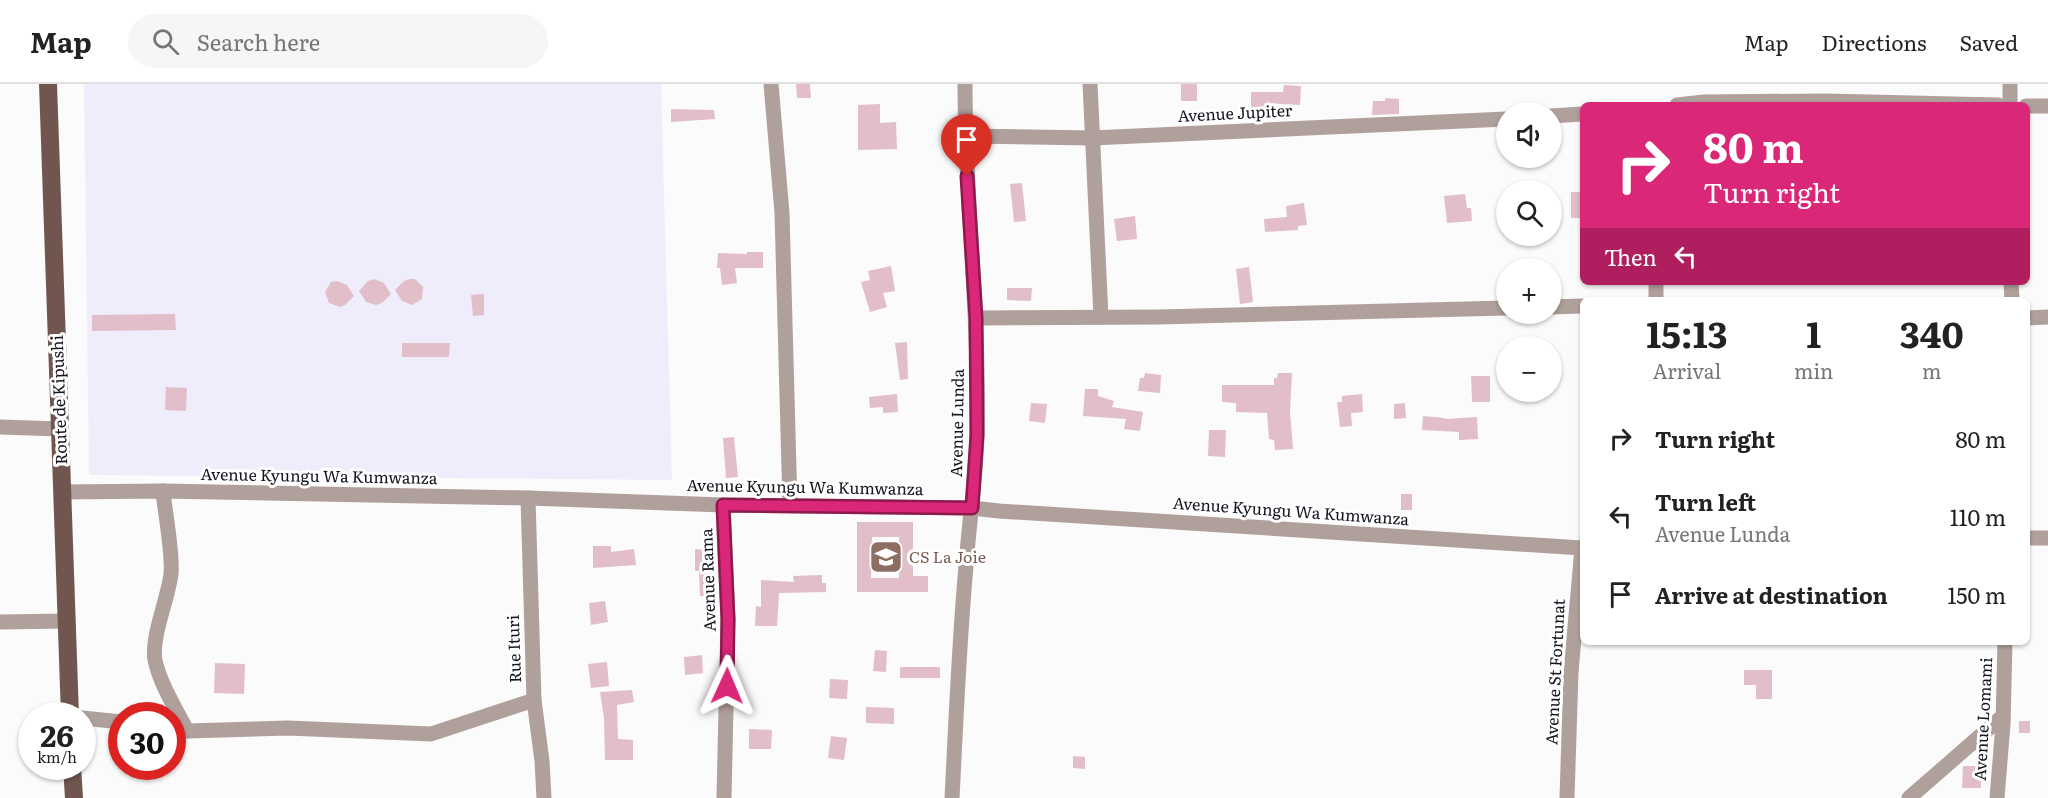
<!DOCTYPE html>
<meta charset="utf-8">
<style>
:root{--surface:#fff;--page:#f6f6f6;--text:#222;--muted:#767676;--line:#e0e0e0}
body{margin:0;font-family:Literata,serif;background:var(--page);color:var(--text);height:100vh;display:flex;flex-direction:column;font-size:22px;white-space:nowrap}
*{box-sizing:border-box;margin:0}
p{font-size:20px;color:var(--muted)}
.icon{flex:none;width:33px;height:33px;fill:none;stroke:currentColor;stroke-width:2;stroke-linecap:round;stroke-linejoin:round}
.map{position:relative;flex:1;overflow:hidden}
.drawer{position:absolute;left:1580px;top:213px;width:450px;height:348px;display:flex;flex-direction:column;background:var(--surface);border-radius:9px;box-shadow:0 2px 4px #0004}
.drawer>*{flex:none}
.top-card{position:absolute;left:1580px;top:18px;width:450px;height:183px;border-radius:9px;box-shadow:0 2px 4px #0004;background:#db2777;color:#fff;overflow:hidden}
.controls{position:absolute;left:1496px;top:18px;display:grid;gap:12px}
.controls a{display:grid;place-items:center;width:66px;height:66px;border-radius:50%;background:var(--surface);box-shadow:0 2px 4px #0004;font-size:30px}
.speed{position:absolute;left:18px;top:618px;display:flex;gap:12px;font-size:30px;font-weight:700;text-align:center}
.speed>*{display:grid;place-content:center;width:78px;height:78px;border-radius:50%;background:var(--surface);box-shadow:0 2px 4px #0004;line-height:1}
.speed small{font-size:15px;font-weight:400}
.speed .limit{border:9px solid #d22;background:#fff;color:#111}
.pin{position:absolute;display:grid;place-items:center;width:51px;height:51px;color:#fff;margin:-62px -26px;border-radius:50% 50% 50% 0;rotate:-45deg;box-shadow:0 0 6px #0007}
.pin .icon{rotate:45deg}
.me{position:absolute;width:66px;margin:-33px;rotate:1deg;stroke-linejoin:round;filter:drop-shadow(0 0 4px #0008)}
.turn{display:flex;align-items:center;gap:21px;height:126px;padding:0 24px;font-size:27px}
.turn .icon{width:78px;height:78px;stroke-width:2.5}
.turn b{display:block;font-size:42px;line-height:51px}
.then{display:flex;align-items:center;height:57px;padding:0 24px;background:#0003;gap:12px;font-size:22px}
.eta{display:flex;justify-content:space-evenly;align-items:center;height:102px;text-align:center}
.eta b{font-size:36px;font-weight:700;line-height:42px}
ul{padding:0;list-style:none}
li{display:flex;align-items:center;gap:18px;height:78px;padding:0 24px}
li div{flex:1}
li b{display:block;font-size:22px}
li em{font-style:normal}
header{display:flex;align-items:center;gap:36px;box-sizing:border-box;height:84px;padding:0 30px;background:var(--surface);border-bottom:2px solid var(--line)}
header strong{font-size:28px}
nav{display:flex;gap:33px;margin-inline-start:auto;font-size:21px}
.search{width:420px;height:54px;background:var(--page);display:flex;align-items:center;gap:15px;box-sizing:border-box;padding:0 21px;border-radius:33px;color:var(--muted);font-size:22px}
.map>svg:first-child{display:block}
.built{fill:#efedfc}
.building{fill:#e2bec9;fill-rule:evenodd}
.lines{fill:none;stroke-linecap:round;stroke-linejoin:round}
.minor{stroke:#b0a09b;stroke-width:15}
.major{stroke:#70564f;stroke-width:18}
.route-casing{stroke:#8e194d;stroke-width:15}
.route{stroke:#db2777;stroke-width:10}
.labels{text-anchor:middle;stroke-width:6;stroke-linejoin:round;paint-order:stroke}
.street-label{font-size:16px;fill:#15141e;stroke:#fff}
.education-label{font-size:16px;fill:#785e54;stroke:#fff;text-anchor:start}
</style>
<header>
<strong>Map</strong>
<div class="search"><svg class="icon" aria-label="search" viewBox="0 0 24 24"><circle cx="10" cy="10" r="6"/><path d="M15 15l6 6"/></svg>Search here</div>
<nav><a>Map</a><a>Directions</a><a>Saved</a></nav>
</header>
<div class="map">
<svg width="2048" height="714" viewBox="0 0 2048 714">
<rect width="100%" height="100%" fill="#fbfbfb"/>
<polygon class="built" points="84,0 661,0 672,396 89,391"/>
<g class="building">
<polygon points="796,0 810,0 811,14 797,14"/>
<rect x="1181" y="0" width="16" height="17"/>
<polygon points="1284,1 1301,2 1300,21 1266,19 1266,33 1251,33 1251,8 1283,8"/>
<polygon points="1385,14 1399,15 1399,30 1372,31 1373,17 1385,17"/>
<polygon points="880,20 880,39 896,38 897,65 858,66 858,21"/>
<polygon points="671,25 714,26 715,35 671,38"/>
<polygon points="1022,99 1026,137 1014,138 1010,100"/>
<rect x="1571" y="108" width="11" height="26"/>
<polygon points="1465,110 1467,124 1471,124 1472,137 1447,139 1444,112"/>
<polygon points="1304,119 1307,141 1298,142 1298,146 1265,148 1264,135 1287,133 1286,122"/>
<polygon points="1135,132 1137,155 1117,157 1114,135"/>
<polygon points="747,168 763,168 763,184 735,184 737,199 722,201 720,184 717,184 718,169 747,170"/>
<polygon points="891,182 895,207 883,209 887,223 870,228 861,198 870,196 868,187"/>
<polygon points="1249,183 1253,218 1240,220 1236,185"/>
<polygon points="374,195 384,199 391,210 382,219 376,221 366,218 359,207 368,197"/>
<polygon points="410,195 415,195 423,203 422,215 412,221 402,217 395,206 404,197"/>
<polygon points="337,197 347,201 354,212 345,221 340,223 329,219 325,208 331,198"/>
<polygon points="1007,204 1032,204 1031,217 1007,216"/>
<polygon points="484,210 484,231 473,232 471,211"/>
<polygon points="175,230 176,246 92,247 92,231"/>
<polygon points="907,258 908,295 900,296 895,259"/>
<polygon points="402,259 450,259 449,273 402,273"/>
<polygon points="1145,289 1161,291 1160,309 1138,307 1140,294 1144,294"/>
<polygon points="1278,289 1292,289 1290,327 1293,365 1275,366 1274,356 1269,355 1267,329 1236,328 1236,319 1222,318 1222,301 1274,301 1274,294 1277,294"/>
<polygon points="1471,292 1490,292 1490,318 1472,318"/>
<polygon points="166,303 187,304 186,327 165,326"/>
<polygon points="1085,305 1098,305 1098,312 1114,317 1112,323 1143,328 1140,347 1124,345 1126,335 1083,332"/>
<polygon points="897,310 898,328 883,329 883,323 870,324 869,313"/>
<polygon points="1362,310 1363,328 1351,329 1352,342 1340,343 1337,318 1342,318 1342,312"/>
<polygon points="1031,319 1047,320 1045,339 1029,337"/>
<polygon points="1405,319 1406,334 1394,335 1394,320"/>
<polygon points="1423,332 1445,334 1445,335 1477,333 1478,355 1459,356 1459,348 1422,346"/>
<polygon points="1209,346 1226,346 1225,373 1208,372"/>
<polygon points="734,353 738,393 726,394 723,354"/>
<rect x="1401" y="410" width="11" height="16"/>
<path d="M 857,438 L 913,438 L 913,492 L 928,492 L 928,508 L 857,508 ZM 872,453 L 899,453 L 899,494 L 871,494 Z"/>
<polygon points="593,462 611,462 611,468 634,465 636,481 593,484"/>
<polygon points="695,465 712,466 712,511 700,512 699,487 695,487"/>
<polygon points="822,491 822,499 826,499 826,508 779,509 777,542 755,542 756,522 761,523 761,496 794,498 793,492"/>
<polygon points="605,517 608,538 591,541 589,519"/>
<polygon points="875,566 887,567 886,588 873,587"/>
<polygon points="702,571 703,589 685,591 684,573"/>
<polygon points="607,578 609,602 591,604 588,580"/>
<polygon points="215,579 245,580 244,610 214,609"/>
<rect x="900" y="583" width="40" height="11"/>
<polygon points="1744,586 1772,586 1772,615 1756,615 1756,601 1744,601"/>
<polygon points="830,595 848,596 847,615 829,614"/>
<polygon points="632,606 634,618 617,621 618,655 633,656 633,676 605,676 604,634 600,608"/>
<polygon points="866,623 894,624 894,640 866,639"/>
<rect x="2019" y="637" width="11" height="12"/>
<polygon points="749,645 772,646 771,665 749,665"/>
<polygon points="831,652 847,654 844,676 828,674"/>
<polygon points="1073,672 1085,673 1085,685 1073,684"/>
<polygon points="1963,682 1981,682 1981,704 1962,704"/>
</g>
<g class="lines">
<g class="minor">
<polyline points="771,0 782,129 790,421"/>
<polyline points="1090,0 1101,233"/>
<polyline points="1677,21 1704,18 1825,17 1998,21"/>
<polyline points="2010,21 2010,0"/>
<polyline points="2026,22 2048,22"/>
<polyline points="1551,32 1582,30"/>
<polyline points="965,52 1092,54 1506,35"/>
<polyline points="1656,198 1656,216"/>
<polyline points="2011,198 2012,216"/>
<polyline points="1551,223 1582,222"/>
<polyline points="976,234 1159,233 1506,224"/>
<polyline points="2026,234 2048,233"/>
<polyline points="0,343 60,345"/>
<path d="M 163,407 C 165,430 173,468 171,490 C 168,515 151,553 155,576 C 160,600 176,625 187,647"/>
<polyline points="62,408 163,407 528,414 723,421 972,424 999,427 1582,464"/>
<polyline points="528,414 534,616 542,677 544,714"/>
<polyline points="723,421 728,535 724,714"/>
<polyline points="2026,454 2048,454"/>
<polyline points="0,538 66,537"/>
<polyline points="82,634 122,638"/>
<polyline points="172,645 187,647 288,644 431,650 534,616"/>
<path d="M 952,714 C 956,637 959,559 966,482 C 969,438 976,395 977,350 C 980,233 965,117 965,0"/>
<polyline points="1567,714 1571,588 1582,464"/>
<polyline points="1909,714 2003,632"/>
<polyline points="1997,714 2003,640 2005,558"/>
</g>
<g class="major">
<polyline points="48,0 70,632"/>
<polyline points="72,682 74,714"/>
</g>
</g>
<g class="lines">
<defs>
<polyline id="route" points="727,602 728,535 723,421 972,424 977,351 976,234 967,92"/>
</defs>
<use href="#route" class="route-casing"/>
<use href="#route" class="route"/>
</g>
<defs>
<symbol id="school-square" viewBox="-11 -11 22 22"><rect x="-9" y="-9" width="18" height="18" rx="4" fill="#8d6e63" stroke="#fff"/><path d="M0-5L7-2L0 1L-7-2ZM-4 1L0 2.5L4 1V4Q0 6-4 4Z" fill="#fff"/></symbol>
</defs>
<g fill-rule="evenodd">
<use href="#school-square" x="867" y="454" width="38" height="38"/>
</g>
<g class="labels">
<g class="street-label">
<text transform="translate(1235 29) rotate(-3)" y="6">Avenue Jupiter</text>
<text transform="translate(59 316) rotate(-92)" y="6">Route de Kipushi</text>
<text transform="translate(957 339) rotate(-89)" y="6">Avenue Lunda</text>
<text transform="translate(319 392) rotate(1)" y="6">Avenue Kyungu Wa Kumwanza</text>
<text transform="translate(805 403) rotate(1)" y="6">Avenue Kyungu Wa Kumwanza</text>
<text transform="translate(1291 427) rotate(4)" y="6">Avenue Kyungu Wa Kumwanza</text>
<text transform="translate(708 496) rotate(-92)" y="6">Avenue Rama</text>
<text transform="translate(514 565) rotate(-92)" y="6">Rue Ituri</text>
<text transform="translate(1555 588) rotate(-87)" y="6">Avenue St Fortunat</text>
<text transform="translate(1983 635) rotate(-87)" y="6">Avenue Lomami</text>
</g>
<g class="education-label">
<text x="909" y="479">CS La Joie</text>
</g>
</g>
</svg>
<div class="controls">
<a><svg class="icon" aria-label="sound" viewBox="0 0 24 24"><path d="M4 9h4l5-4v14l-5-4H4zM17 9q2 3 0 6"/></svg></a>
<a><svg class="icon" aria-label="search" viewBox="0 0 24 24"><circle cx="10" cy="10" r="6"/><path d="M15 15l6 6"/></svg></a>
<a>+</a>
<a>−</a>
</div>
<div class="speed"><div>26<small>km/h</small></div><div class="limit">30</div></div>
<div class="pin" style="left:967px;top:92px;background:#d93025"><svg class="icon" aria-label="arrive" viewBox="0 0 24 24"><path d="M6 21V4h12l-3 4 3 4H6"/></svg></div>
<svg class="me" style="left:727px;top:602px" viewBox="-20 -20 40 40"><path d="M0-17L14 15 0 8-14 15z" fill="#db2777" stroke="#fff" stroke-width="4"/></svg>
<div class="top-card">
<div class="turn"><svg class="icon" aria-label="right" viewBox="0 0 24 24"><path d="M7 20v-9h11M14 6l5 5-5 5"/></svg><div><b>80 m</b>Turn right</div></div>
<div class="then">Then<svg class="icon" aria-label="left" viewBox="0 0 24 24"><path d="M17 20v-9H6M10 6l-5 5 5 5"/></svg></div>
</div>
<section class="drawer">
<div class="eta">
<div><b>15:13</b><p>Arrival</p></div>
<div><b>1</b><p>min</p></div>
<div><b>340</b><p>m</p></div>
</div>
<ul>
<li><svg class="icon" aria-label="right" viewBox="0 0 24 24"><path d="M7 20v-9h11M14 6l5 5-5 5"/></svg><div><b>Turn right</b></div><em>80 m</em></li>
<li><svg class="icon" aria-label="left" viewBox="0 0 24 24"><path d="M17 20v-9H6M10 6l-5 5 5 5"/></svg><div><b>Turn left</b><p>Avenue Lunda</p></div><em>110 m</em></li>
<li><svg class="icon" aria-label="arrive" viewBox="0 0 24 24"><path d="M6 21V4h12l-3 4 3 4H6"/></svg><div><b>Arrive at destination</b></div><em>150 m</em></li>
</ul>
</section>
</div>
